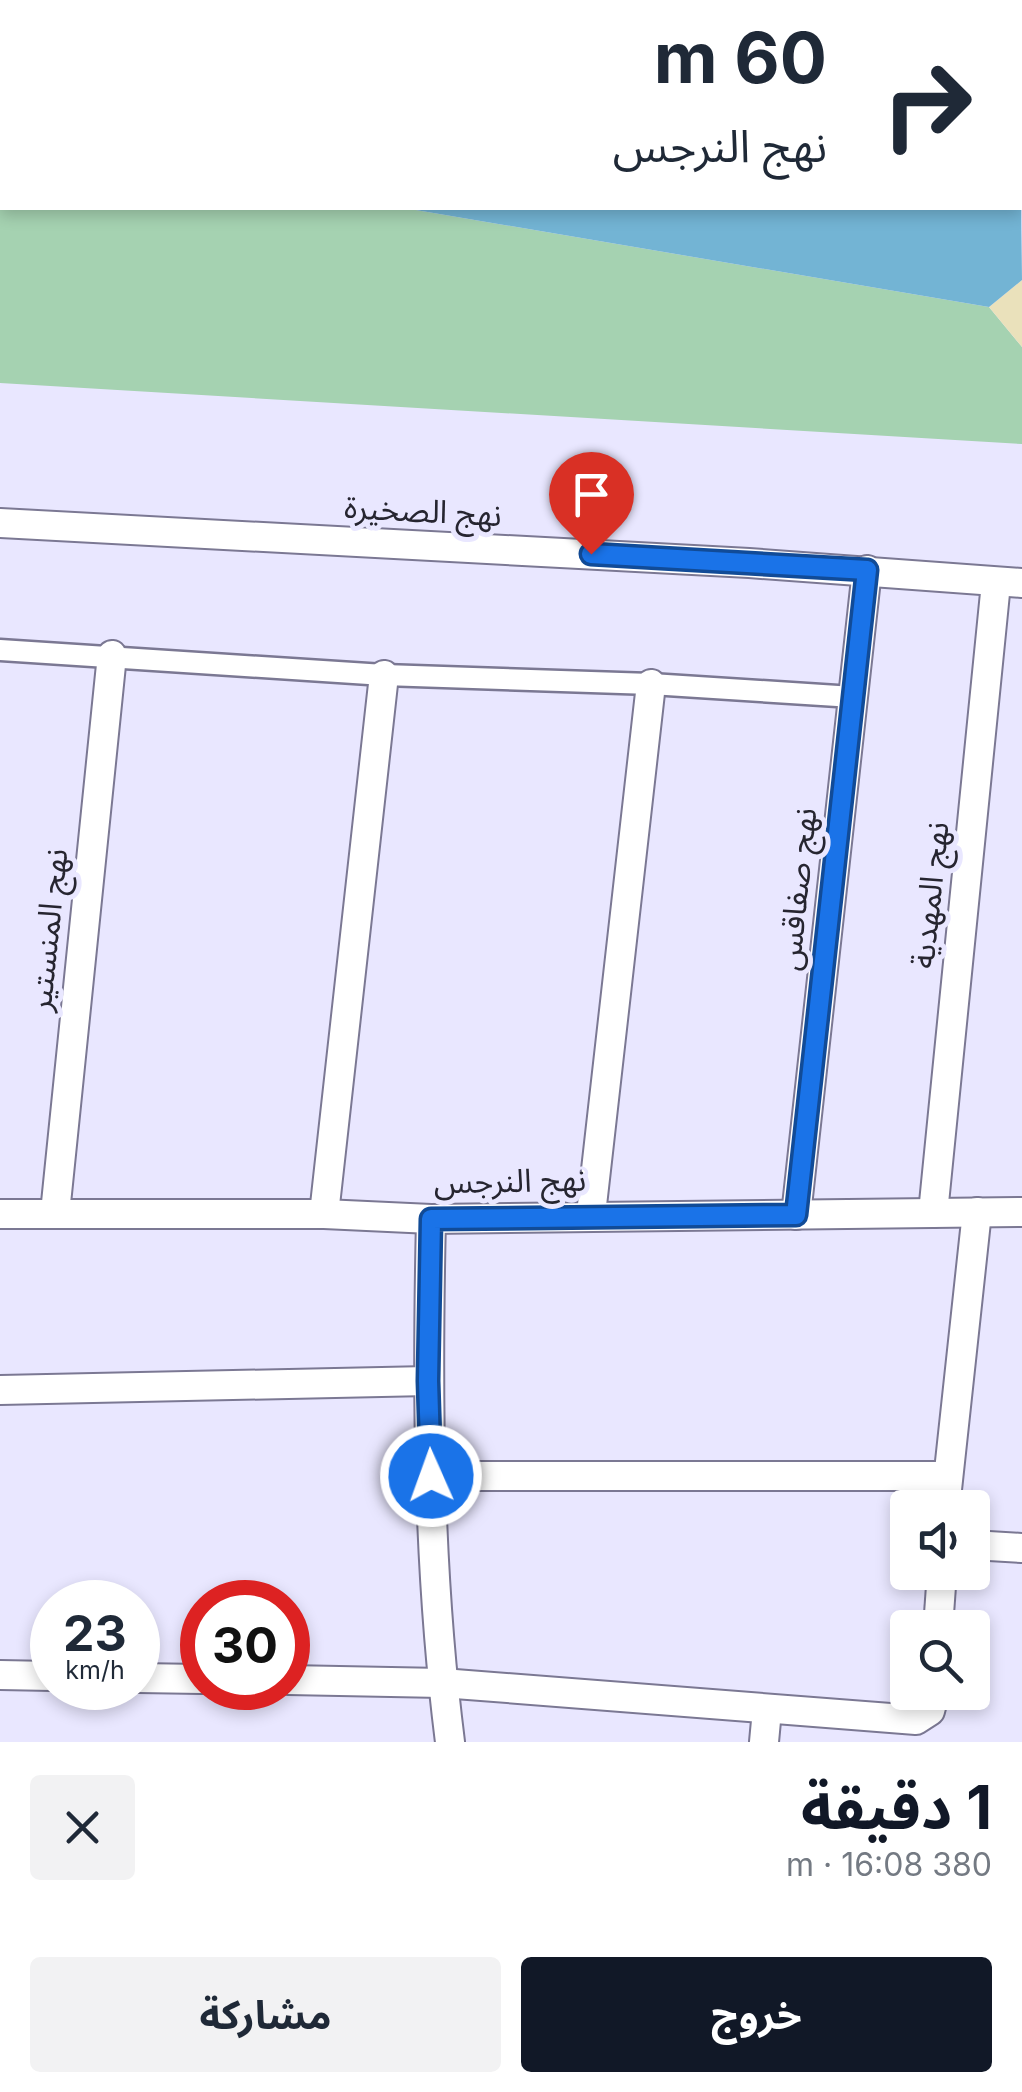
<!DOCTYPE html>
<html lang="ar">
<meta charset="utf-8">
<style>
:root{--surface:#fff;--page:#f2f2f3;--text:#1f2937;--muted:#747a83;--accent:#111827}
body{margin:0;font-family:Inter,"Noto Sans Arabic",sans-serif;background:var(--page);color:var(--text);direction:rtl;height:100vh;display:flex;flex-direction:column;font-size:38px;white-space:nowrap}
*{box-sizing:border-box;margin:0}
p{font-size:32px;color:var(--muted)}
.icon{flex:none;width:55px;height:55px;fill:none;stroke:currentColor;stroke-width:2;stroke-linecap:round;stroke-linejoin:round}
.map{position:relative;height:1742px;overflow:hidden;direction:ltr}
.panel{display:flex;flex-direction:column;background:var(--surface);flex:1}
.panel>*{flex:none}
.guide{position:absolute;left:0px;top:0px;width:1022px;height:210px;box-shadow:0 5px 15px #0003;direction:rtl;background:#fff;color:var(--text);overflow:hidden}
.tools{position:absolute;left:890px;top:1490px;display:grid;gap:20px}
.tools a{display:grid;place-items:center;width:100px;height:100px;border-radius:10px;background:var(--surface);box-shadow:0 5px 15px #0003;font-size:50px}
.speed{position:absolute;left:30px;top:1580px;display:flex;gap:20px;font-size:50px;font-weight:700;text-align:center}
.speed>*{display:grid;place-content:center;width:130px;height:130px;border-radius:50%;background:var(--surface);box-shadow:0 5px 15px #0003;line-height:1}
.speed small{font-size:25px;font-weight:400}
.speed .limit{border:15px solid #d22;background:#fff;color:#111}
.pin{position:absolute;display:grid;place-items:center;width:85px;height:85px;color:#fff;margin:-102px -42px;border-radius:50% 50% 50% 0;rotate:-45deg;box-shadow:0 0 10px #0007}
.pin .icon{rotate:45deg}
.me{position:absolute;width:110px;margin:-55px;rotate:358deg;stroke-linejoin:round;filter:drop-shadow(0 0 8px #0008)}
.turn{display:flex;align-items:center;gap:35px;height:210px;padding:0 30px;font-size:45px}
.turn .icon{width:130px;height:130px;stroke-width:2.5}
.turn b{display:block;font-size:70px;line-height:85px}
.round{display:grid;place-items:center;flex:none;width:105px;height:105px;border-radius:10px;background:var(--page)}
.overview{display:flex;align-items:center;justify-content:space-between;height:170px;padding:0 30px}
h1{font-size:60px;font-weight:700;line-height:75px;color:var(--accent)}
.button{display:flex;gap:20px;margin-top:auto;padding:20px 30px}
.button a{flex:1;height:115px;border-radius:10px;background:var(--accent);color:#fff;font-size:40px;font-weight:700;line-height:115px;text-align:center}
.button a+a{background:var(--page);color:var(--text)}
.map>svg:first-child{display:block}
.green{fill:#a5d2b1}
.sand{fill:#eae1bb}
.water{fill:#73b4d4}
.lines{fill:none;stroke-linecap:round;stroke-linejoin:round}
.pedestrian-casing{stroke:#7b7893;stroke-width:25}
.minor-casing{stroke:#7b7893;stroke-width:32}
.path{stroke:#9594a6;stroke-width:5;stroke-dasharray:8 8;stroke-linecap:butt}
.pedestrian{stroke:#fff;stroke-width:20}
.minor{stroke:#fff;stroke-width:28}
.route-casing{stroke:#114b97;stroke-width:25}
.route{stroke:#1a73e8;stroke-width:18}
.labels{text-anchor:middle;stroke-width:10;stroke-linejoin:round;paint-order:stroke}
.street-label{font-size:32px;fill:#262530;stroke:#e9e7ff}
</style>
<div class="map">
<svg width="1022" height="1742" viewBox="0 0 1022 1742">
<rect width="100%" height="100%" fill="#e9e7ff"/>
<g class="green">
<polygon points="849,0 1022,0 1022,131 1020,2"/>
<polygon points="0,29 2,208 404,208 989,307 1022,347 1022,444 0,383"/>
</g>
<polygon class="sand" points="1022,280 1022,347 989,307"/>
<g class="water">
<polygon points="0,0 849,0 850,2 2,2 2,30"/>
<polygon points="1020,130 1022,280 989,307 404,208 1020,208"/>
</g>
<g class="lines">
<defs>
<polyline id="pedestrian" points="0,650 384,675 651,684 853,697"/>
<g id="minor">
<polyline points="0,523 749,563 1022,583"/>
<polyline points="55,1213 112,655"/>
<polyline points="933,1213 996,583"/>
<polyline points="0,1214 324,1214 431,1219 1022,1212"/>
<polyline points="324,1214 384,675"/>
<polyline points="591,1214 651,684"/>
<polyline points="796,1215 867,570"/>
<path d="M 431,1219 C 427,1393 428,1569 450,1742"/>
<polyline points="0,1390 428,1381"/>
<polyline points="431,1476 947,1476"/>
<polyline points="945,1508 977,1212"/>
<polyline points="972,1545 1022,1548"/>
<polyline points="938,1628 942,1572"/>
<polyline points="0,1675 52,1676"/>
<polyline points="138,1678 202,1679"/>
<polyline points="288,1680 442,1683 916,1720 930,1711 935,1692"/>
<polyline points="764,1742 767,1710"/>
</g>
</defs>
<use href="#pedestrian" class="pedestrian-casing"/>
<use href="#minor" class="minor-casing"/>
<g class="path">
<polyline points="975,0 977,2"/>
<polyline points="1020,60 1022,62"/>
</g>
<use href="#pedestrian" class="pedestrian"/>
<use href="#minor" class="minor"/>
</g>
<g class="lines">
<defs>
<polyline id="route" points="431,1476 428,1381 431,1219 796,1215 867,570 591,554"/>
</defs>
<use href="#route" class="route-casing"/>
<use href="#route" class="route"/>
</g>
<g class="labels">
<g class="street-label">
<text transform="translate(423 511) rotate(3)" y="11">نهج الصخيرة</text>
<text transform="translate(797 889) rotate(-84)" y="11">نهج صفاقس</text>
<text transform="translate(930 895) rotate(-84)" y="11">نهج المهدية</text>
<text transform="translate(48 930) rotate(-84)" y="11">نهج المنستير</text>
<text transform="translate(510 1181) rotate(-1)" y="11">نهج النرجس</text>
</g>
</g>
</svg>
<div class="tools">
<a><svg class="icon" aria-label="sound" viewBox="0 0 24 24"><path d="M4 9h4l5-4v14l-5-4H4zM17 9q2 3 0 6"/></svg></a>
<a><svg class="icon" aria-label="search" viewBox="0 0 24 24"><circle cx="10" cy="10" r="6"/><path d="M15 15l6 6"/></svg></a>
</div>
<div class="speed"><div>23<small>km/h</small></div><div class="limit">30</div></div>
<div class="pin" style="left:591px;top:554px;background:#d93025"><svg class="icon" aria-label="arrive" viewBox="0 0 24 24"><path d="M6 21V4h12l-3 4 3 4H6"/></svg></div>
<svg class="me" style="left:431px;top:1476px" viewBox="-20 -20 40 40"><circle r="17" fill="#1a73e8" stroke="#fff" stroke-width="3"/><path d="M0-11L8 9 0 5-8 9z" fill="#fff"/></svg>
<div class="guide">
<div class="turn"><svg class="icon" aria-label="right" viewBox="0 0 24 24"><path d="M7 20v-9h11M14 6l5 5-5 5"/></svg><div><b>60 m</b>نهج النرجس</div></div>
</div>
</div>
<section class="panel">
<div class="overview"><div><h1>1 دقيقة</h1><p>380 m · 16:08</p></div><a class="round"><svg class="icon" aria-label="close" viewBox="0 0 24 24"><path d="M6 6l12 12M18 6L6 18"/></svg></a></div>
<div class="button"><a>خروج</a><a>مشاركة</a></div>
</section>
